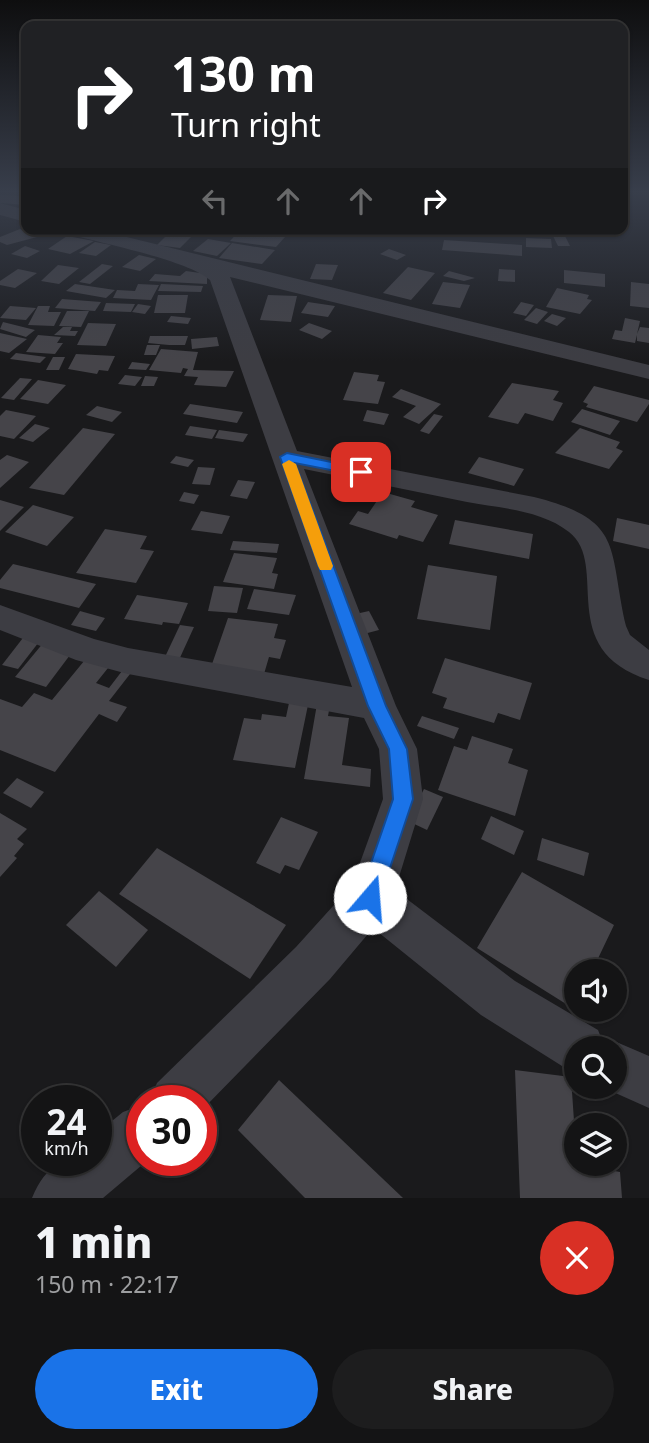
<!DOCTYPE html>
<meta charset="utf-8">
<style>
:root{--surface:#141415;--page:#1d1d1e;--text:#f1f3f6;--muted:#9d9ea0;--line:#333334;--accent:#1a73e8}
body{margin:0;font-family:"Noto Sans",sans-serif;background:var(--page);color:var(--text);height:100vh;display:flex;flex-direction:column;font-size:26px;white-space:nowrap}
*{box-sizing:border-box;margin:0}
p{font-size:23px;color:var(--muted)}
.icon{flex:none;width:38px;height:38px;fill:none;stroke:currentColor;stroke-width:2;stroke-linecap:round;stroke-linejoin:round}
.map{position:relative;height:1198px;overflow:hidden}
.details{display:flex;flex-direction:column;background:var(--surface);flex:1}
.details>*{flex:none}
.banner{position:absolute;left:21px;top:21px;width:607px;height:214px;border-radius:14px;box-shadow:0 2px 5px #0004,0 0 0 2px var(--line);background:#202124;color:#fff;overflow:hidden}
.fabs{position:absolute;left:564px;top:959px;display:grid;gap:14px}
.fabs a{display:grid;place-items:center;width:63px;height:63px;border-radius:50%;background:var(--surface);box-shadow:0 2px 5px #0004,0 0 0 2px var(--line);font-size:35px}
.speed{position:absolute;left:21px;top:1085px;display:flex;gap:14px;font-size:35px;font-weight:700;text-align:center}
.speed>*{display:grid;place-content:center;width:91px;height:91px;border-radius:50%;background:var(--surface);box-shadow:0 2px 5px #0004,0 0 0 2px var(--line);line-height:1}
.speed small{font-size:18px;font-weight:400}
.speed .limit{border:10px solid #d22;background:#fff;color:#111}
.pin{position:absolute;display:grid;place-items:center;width:60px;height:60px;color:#fff;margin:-30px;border-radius:14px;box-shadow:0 4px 10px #0006}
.me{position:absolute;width:77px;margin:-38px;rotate:18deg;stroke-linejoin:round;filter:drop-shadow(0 0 5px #0008)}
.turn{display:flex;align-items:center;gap:24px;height:147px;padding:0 35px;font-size:32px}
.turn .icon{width:91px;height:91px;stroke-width:2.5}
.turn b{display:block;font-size:49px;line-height:60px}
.lanes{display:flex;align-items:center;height:66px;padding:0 35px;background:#0003;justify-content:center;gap:35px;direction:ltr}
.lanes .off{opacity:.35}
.round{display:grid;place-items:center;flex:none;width:74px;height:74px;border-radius:37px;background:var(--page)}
.summary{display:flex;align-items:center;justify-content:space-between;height:119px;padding:0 35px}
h1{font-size:42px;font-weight:800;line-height:52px}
.button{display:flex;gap:14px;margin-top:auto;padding:14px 35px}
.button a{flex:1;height:80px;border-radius:42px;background:var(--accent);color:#fff;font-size:28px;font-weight:800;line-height:80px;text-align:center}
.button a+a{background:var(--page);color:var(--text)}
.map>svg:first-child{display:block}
.building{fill:#454449}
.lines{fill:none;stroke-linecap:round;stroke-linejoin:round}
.street{fill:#3d3d43;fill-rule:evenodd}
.route{fill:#1a73e8;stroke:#114b97;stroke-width:2}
.slow{fill:#f59e0b}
</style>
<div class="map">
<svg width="649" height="1198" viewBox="0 0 649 1198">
<rect width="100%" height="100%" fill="#1a1a1c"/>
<g class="building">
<polygon points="0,195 26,196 26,205 0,203"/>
<polygon points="20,229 37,237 7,245 0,242 0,237"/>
<polygon points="136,229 166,229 162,235 132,235"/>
<polygon points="173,229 193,229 198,230 180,248 157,245"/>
<polygon points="262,229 289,229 286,235 261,233"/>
<polygon points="324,229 357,229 355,234"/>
<polygon points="368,229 412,229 412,233 367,233"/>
<polygon points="240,230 262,233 285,237 276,247 230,241"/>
<polygon points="552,234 564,234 570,246 558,246"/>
<polygon points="67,236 94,241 70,254 48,249"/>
<polygon points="526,238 551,239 552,248 526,247"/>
<polygon points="208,239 231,243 217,256 193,251"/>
<polygon points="444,240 522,245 522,256 442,250"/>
<polygon points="95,242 111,245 96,256 79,253"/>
<polygon points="232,243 275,250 262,264 219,258"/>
<polygon points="25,246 40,251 27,258 11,254"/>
<polygon points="389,249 406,255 397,260 380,254"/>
<polygon points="139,255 156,259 140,271 122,267"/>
<polygon points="102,264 113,266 90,284 79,282"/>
<polygon points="316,264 338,265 332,280 310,279"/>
<polygon points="58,265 79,268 59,284 41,281"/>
<polygon points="408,267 435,273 411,300 383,293"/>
<polygon points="18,269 37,273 15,288 0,285 0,281"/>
<polygon points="499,269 515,270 515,282 498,281"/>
<polygon points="564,270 605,274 605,287 564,283"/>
<polygon points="186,271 207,274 207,284 149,281 155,274 180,276"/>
<polygon points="449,271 475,278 464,281 443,276"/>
<polygon points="443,282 470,285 460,308 432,304"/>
<polygon points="631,282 649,284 649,308 630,306"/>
<polygon points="75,284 115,290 106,298 66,291"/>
<polygon points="138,284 159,285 151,300 113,298 117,290 135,291"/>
<polygon points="161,284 203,286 201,292 158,291"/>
<polygon points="557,288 589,295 587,299 592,300 580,314 546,307"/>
<polygon points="158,295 188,295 185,313 154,313"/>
<polygon points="268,295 297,296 291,322 260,320"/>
<polygon points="62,299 101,302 95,311 55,308"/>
<polygon points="308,302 335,306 328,317 301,313"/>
<polygon points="521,302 534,305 526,316 513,313"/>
<polygon points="106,303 135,304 131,312 103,311"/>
<polygon points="138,304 151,306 145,314 132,312"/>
<polygon points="10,306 36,308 26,320 0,318"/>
<polygon points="38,306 50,306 48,312 61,312 54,326 28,325"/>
<polygon points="536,308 548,312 537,324 524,320"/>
<polygon points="67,311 89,311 81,327 59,326"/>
<polygon points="552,314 566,318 557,326 544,321"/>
<polygon points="171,316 191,318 188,324 167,322"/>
<polygon points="625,318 640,321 637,334 640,327 649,328 649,343 637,341 637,335 635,343 612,339 615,330 622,331"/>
<polygon points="3,322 35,330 26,337 0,329"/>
<polygon points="88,323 116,324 106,346 77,345"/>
<polygon points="309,323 332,331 322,339 299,330"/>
<polygon points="63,327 72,327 70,331 78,331 75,336 54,335"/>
<polygon points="0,333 27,339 9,353 0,351"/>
<polygon points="38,335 61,337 57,343 63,343 55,354 26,352"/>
<polygon points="150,336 188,336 185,345 169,345 148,343"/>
<polygon points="217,337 219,346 192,349 191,339"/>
<polygon points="147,345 160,345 156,355 144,355"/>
<polygon points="161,349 198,352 193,370 234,371 226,387 194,385 198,377 184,376 188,369 183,368 181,373 149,370"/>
<polygon points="16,353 46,357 40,363 10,359"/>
<polygon points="76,354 115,356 108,371 99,370 97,374 68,369"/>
<polygon points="53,357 65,357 59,370 46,370"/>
<polygon points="132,362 150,364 146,370 128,369"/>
<polygon points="354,372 379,375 377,381 385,382 378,404 343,400"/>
<polygon points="125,375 142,377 135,386 118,384"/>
<polygon points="145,376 158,377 154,386 141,386"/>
<polygon points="20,378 32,379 14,400 1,398"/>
<polygon points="38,380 66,385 48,404 20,399"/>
<polygon points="512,383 559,391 553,400 563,403 553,421 525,413 518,424 488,417"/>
<polygon points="594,386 649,400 649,404 637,422 586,407 588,404 583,402"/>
<polygon points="401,389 441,404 419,424 403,417 416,406 392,397"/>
<polygon points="190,404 243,412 237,423 183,414"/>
<polygon points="97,406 122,412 112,422 86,415"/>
<polygon points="582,409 620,421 610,435 571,422"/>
<polygon points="6,410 36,416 14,439 0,436 0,416"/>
<polygon points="367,410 389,414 384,425 363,421"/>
<polygon points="434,414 443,416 429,434 420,431"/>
<polygon points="35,424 50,428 33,442 19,438"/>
<polygon points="190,426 217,430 212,439 185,435"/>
<polygon points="83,428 115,434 64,495 29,488"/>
<polygon points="580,428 620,442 616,448 623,451 609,469 555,453"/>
<polygon points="219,430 248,434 243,442 215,438"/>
<polygon points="7,455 29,462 0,488 0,460"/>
<polygon points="176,456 194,460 188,467 170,463"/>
<polygon points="479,457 524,469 514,486 468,473"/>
<polygon points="198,467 215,468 210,485 192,484"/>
<polygon points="238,480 255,482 247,499 230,496"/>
<polygon points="184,492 199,495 194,504 179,501"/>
<polygon points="383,492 415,501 411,507 438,515 423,542 399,535 397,539 349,524 358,511 368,514"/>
<polygon points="0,500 24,507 0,531"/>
<polygon points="33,505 74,517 47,546 5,532"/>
<polygon points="201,511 230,516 222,534 191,530"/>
<polygon points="617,518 649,525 649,549 613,541"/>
<polygon points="455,520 533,534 529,559 449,544"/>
<polygon points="105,529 147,536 140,549 154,551 136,583 76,573"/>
<polygon points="233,541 279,544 277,553 230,550"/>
<polygon points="234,553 277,558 272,573 278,574 274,589 223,582"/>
<polygon points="13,564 96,584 79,608 0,588 0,580"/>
<polygon points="428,565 497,576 490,630 417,619"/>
<polygon points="214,586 243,588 237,613 208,611"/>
<polygon points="254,589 296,595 289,615 247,609"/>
<polygon points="137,595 188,603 179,624 163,622 162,625 124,619"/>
<polygon points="80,611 105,618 96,631 71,625"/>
<polygon points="369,611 379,630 360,635 351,615"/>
<polygon points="228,618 278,624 274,638 286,640 280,659 269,657 264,674 211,667"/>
<polygon points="180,625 194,627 178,662 164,659"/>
<polygon points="26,634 42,638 18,669 2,665"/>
<polygon points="44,642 73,651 46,687 15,677"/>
<polygon points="89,655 112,663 96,683 109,688 122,671 130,674 109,701 127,707 117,722 99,714 55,772 0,750 0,699 22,707 34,693 52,700"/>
<polygon points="445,658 532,683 520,720 498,713 494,723 443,708 447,698 432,693"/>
<polygon points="289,703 308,705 295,768 233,760 244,718 261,720 262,714 286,717"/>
<polygon points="317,704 330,705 328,716 349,718 342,765 371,769 370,787 304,779"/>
<polygon points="422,716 459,728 454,739 417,726"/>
<polygon points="472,736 513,749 508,763 528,770 515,816 438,790 454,746 467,750"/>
<polygon points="17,778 44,792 31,808 3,793"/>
<polygon points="424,789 443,797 427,830 408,821"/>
<polygon points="0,813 27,829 17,839 24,844 14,856 17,858 0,877"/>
<polygon points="491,816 524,831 514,855 481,839"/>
<polygon points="281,817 318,832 299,870 285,865 280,874 256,863"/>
<polygon points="542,838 589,853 584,876 537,860"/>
<polygon points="157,848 286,925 250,979 119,894"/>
<polygon points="522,872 614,925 592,971 576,971 574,1009 477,948"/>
<polygon points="99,891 148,930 116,967 66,925"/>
<polygon points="515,1070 571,1077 574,1121 580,1122 580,1125 576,1125 576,1164 620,1172 622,1198 520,1198"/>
<polygon points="279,1080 403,1198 305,1198 238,1130"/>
</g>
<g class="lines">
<g class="street">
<polygon points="0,203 26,210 26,222 0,215"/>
<path d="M 63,229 L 94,229 L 649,365 L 649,379 L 230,277 L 297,451 L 534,497 C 625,520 608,547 626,626 L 630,635 L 649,650 L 649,680 C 553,649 611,565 569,532 C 542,510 499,508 467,502 C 413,491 359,480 304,469 L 396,706 L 417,749 L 423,799 L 395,890 L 515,981 L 598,1030 L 604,1045 L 614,1041 L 649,1056 L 649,1108 L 602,1087 L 614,1087 L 614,1048 L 576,1048 L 576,1071 L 562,1066 L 481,1015 L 373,928 L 330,979 L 201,1111 L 201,1101 L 149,1101 L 157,1083 L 296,947 L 352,885 L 383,799 L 379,749 L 364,718 L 128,674 L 76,660 L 0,630 L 0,605 L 94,639 L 128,648 L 352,687 L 210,280 C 185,259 102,244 66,233 Z"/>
<path d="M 142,1105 L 142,1160 L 148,1160 L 103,1198 L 32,1198 C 47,1163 61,1160 96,1160 L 96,1134 L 123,1112 Z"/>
</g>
</g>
<linearGradient id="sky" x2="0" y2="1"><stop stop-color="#0e0e0f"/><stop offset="0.53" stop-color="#383e4b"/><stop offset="1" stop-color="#383e4b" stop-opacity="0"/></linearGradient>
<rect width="649" height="361" fill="url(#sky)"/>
<polygon class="route" points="287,453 361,468 368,472 361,476 295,463 386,706 407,749 413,799 380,898 377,905 370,908 362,905 359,898 393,799 389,749 368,706 280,457"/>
<polygon class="slow" points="289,460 296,464 333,566 331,570 320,570 318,566 282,464"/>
</svg>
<div class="fabs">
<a><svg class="icon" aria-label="sound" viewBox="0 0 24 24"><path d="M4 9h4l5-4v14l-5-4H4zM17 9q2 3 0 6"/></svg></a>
<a><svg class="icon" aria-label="search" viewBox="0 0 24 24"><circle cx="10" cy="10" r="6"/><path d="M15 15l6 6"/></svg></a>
<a><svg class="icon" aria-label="layers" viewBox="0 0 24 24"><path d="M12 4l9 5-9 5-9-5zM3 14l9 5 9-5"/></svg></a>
</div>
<div class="speed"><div>24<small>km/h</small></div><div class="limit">30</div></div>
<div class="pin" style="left:361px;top:472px;background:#d93025"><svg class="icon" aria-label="arrive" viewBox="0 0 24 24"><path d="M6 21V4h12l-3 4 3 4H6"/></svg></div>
<svg class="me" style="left:370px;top:898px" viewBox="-20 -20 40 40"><circle r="19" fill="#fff"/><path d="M0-13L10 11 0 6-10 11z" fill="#1a73e8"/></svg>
<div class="banner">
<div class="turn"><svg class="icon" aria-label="right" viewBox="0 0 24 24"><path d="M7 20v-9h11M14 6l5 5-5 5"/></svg><div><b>130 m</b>Turn right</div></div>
<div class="lanes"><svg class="icon off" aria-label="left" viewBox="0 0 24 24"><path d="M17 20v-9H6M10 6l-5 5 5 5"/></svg><svg class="icon off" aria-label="ahead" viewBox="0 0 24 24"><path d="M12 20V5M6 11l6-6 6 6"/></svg><svg class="icon off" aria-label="ahead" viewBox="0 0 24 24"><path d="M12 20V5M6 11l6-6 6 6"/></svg><svg class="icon" aria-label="right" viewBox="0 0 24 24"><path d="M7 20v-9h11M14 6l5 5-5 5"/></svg></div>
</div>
</div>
<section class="details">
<div class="summary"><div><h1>1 min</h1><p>150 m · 22:17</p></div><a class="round" style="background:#d93025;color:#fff"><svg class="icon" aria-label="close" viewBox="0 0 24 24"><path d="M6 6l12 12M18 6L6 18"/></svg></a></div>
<div class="button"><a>Exit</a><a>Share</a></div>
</section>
